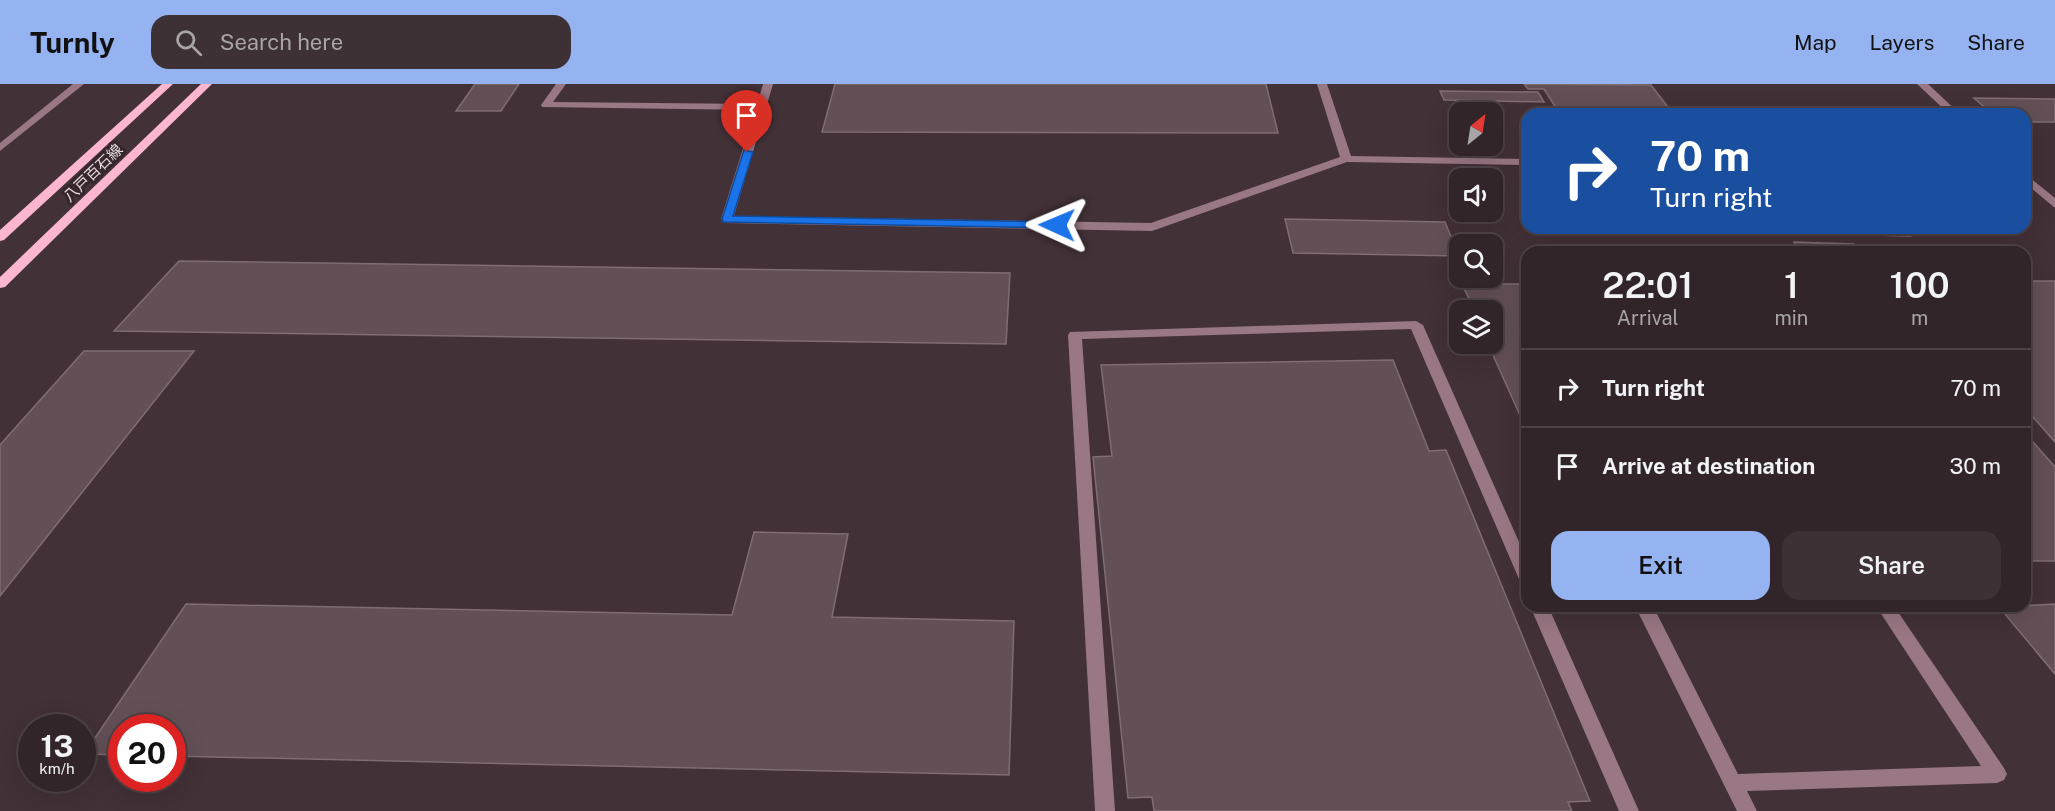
<!DOCTYPE html>
<meta charset="utf-8">
<style>
:root{--surface:#322529;--page:#3d3135;--text:#f1f3f6;--muted:#a8a5a8;--line:#4d4246;--accent:#95b2f1}
body{margin:0;font-family:"Public Sans","Noto Sans JP",sans-serif;background:var(--page);color:var(--text);height:100vh;display:flex;flex-direction:column;font-size:22px;white-space:nowrap}
*{box-sizing:border-box;margin:0}
p{font-size:20px;color:var(--muted)}
.icon{flex:none;width:33px;height:33px;fill:none;stroke:currentColor;stroke-width:2;stroke-linecap:round;stroke-linejoin:round}
.map{position:relative;flex:1;overflow:hidden}
.details{position:absolute;left:1521px;top:162px;width:510px;height:366px;display:flex;flex-direction:column;background:var(--surface);border-radius:18px;box-shadow:0 6px 24px #0002,0 0 0 2px var(--line)}
.details>*{flex:none}
.hud{position:absolute;left:1521px;top:24px;width:510px;height:126px;border-radius:18px;box-shadow:0 6px 24px #0002,0 0 0 2px var(--line);background:#1a4fa0;color:#fff;overflow:hidden}
.needle{width:39px;rotate:30deg}
.fabs{position:absolute;left:1449px;top:18px;display:grid;gap:12px}
.fabs a{display:grid;place-items:center;width:54px;height:54px;border-radius:12px;background:var(--surface);box-shadow:0 6px 24px #0002,0 0 0 2px var(--line);font-size:30px}
.speed{position:absolute;left:18px;top:630px;display:flex;gap:12px;font-size:30px;font-weight:700;text-align:center}
.speed>*{display:grid;place-content:center;width:78px;height:78px;border-radius:50%;background:var(--surface);box-shadow:0 6px 24px #0002,0 0 0 2px var(--line);line-height:1}
.speed small{font-size:15px;font-weight:400}
.speed .limit{border:9px solid #d22;background:#fff;color:#111}
.pin{position:absolute;display:grid;place-items:center;width:51px;height:51px;color:#fff;margin:-62px -26px;border-radius:50% 50% 50% 0;rotate:-45deg;box-shadow:0 0 6px #0007}
.pin .icon{rotate:45deg}
.me{position:absolute;width:66px;margin:-33px;rotate:271deg;stroke-linejoin:round;filter:drop-shadow(0 0 4px #0008)}
.turn{display:flex;align-items:center;gap:21px;height:126px;padding:0 30px;font-size:27px}
.turn .icon{width:78px;height:78px;stroke-width:2.5}
.turn b{display:block;font-size:42px;line-height:51px}
.eta{display:flex;justify-content:space-evenly;align-items:center;height:102px;text-align:center}
.eta b{font-size:36px;font-weight:600;line-height:42px}
.cta{display:flex;gap:12px;margin-top:auto;padding:12px 30px}
.cta a{flex:1;height:69px;border-radius:18px;background:var(--accent);color:#111;font-size:24px;font-weight:600;line-height:69px;text-align:center}
.cta a+a{background:var(--page);color:var(--text)}
ul{padding:0;list-style:none}
li{display:flex;align-items:center;gap:18px;height:78px;padding:0 30px;border-top:2px solid var(--line)}
li div{flex:1}
li b{display:block;font-size:22px}
li em{font-style:normal}
header{display:flex;align-items:center;gap:36px;box-sizing:border-box;height:84px;padding:0 30px;background:var(--accent);color:#111}
header strong{font-size:28px}
nav{display:flex;gap:33px;margin-inline-start:auto;font-size:21px}
.search{width:420px;height:54px;background:var(--page);display:flex;align-items:center;gap:15px;box-sizing:border-box;padding:0 21px;border-radius:18px;color:var(--muted);font-size:22px}
.map>svg:first-child{display:block}
.building{fill:#635056;stroke:#806c73;stroke-width:1.5}
.lines{fill:none;stroke-linecap:round;stroke-linejoin:round}
.minor{fill:#997784;fill-rule:evenodd}
.major{fill:#fcb6d0;fill-rule:evenodd}
.route{fill:#1a73e8;stroke:#114b97;stroke-width:1.5}
.labels{text-anchor:middle;stroke-width:6;stroke-linejoin:round;paint-order:stroke}
.far-street-label{font-size:15px;fill:#e5dade;stroke:#37272d}
</style>
<header>
<strong>Turnly</strong>
<div class="search"><svg class="icon" aria-label="search" viewBox="0 0 24 24"><circle cx="10" cy="10" r="6"/><path d="M15 15l6 6"/></svg>Search here</div>
<nav><a>Map</a><a>Layers</a><a>Share</a></nav>
</header>
<div class="map">
<svg width="2055" height="727" viewBox="0 0 2055 727">
<rect width="100%" height="100%" fill="#423137"/>
<g class="building">
<polygon points="475,0 519,0 501,27 456,27"/>
<polygon points="835,0 1266,0 1278,49 822,48"/>
<polygon points="1524,0 1651,1 1671,27 1714,28 1716,30 1597,27 1598,30 1571,30 1570,27 1558,27 1544,5 1528,5"/>
<polygon points="1440,7 1538,8 1544,18 1444,16"/>
<polygon points="1974,14 2055,15 2055,38 2025,38 2025,30 1992,30"/>
<polygon points="1285,135 1445,138 1459,172 1293,169"/>
<polygon points="1824,144 1903,144 1910,152 1829,150"/>
<polygon points="1794,158 1854,160 1861,168 1801,168"/>
<polygon points="179,177 1010,189 1006,260 114,247"/>
<polygon points="2025,197 2055,197 2055,358 2025,324"/>
<polygon points="1462,200 1527,200 1527,347 1488,260 1492,260 1492,226 1474,226"/>
<polygon points="84,267 194,267 0,512 0,361"/>
<polygon points="1393,276 1429,367 1446,366 1590,717 1568,718 1572,727 1154,727 1152,713 1128,714 1093,373 1112,372 1101,281"/>
<polygon points="2025,349 2055,383 2055,477 2025,477"/>
<polygon points="754,448 848,450 832,533 1014,537 1009,691 172,672 172,644 122,644 122,671 84,670 186,520 732,531"/>
<polygon points="2055,520 2055,590 1999,523"/>
</g>
<g class="lines">
<g class="minor">
<polygon points="73,0 84,0 0,67 0,59"/>
<polygon points="556,0 566,0 553,18 757,20 763,0 773,0 734,132 1151,139 1340,73 1317,0 1327,0 1351,72 1527,75 1527,81 1347,78 1152,147 727,139 721,135 755,26 542,23 541,21"/>
<polygon points="1917,0 1928,0 1960,30 1949,30"/>
<polygon points="2025,90 2055,114 2055,124 2025,99"/>
<polygon points="1416,237 1423,241 1527,476 1527,502 1521,500 1519,495 1411,245 1082,255 1115,727 1095,727 1068,251 1070,248"/>
<polygon points="1530,522 1548,522 1639,727 1619,727"/>
<polygon points="1635,522 1653,522 1738,690 1981,682 1876,522 1894,522 2004,684 2007,690 2004,696 1997,699 1747,707 1757,727 1737,727"/>
</g>
<g class="major">
<polygon points="162,0 173,0 4,156 0,157 0,146"/>
<polygon points="201,0 212,0 5,203 0,204 0,193"/>
</g>
</g>
<polygon class="route" points="744,66 753,68 733,132 1057,138 1063,141 1057,144 723,138 722,135"/>
<g class="labels">
<g class="far-street-label">
<text transform="translate(93 89) rotate(-44)" y="5">八戸百石線</text>
</g>
</g>
</svg>
<div class="fabs">
<a><svg class="needle" viewBox="-14 -14 28 28"><path d="M0-13l5 13h-10z" fill="#e53935"/><path d="M0 13l5-13h-10z" fill="#a8a5a8"/></svg></a>
<a><svg class="icon" aria-label="sound" viewBox="0 0 24 24"><path d="M4 9h4l5-4v14l-5-4H4zM17 9q2 3 0 6"/></svg></a>
<a><svg class="icon" aria-label="search" viewBox="0 0 24 24"><circle cx="10" cy="10" r="6"/><path d="M15 15l6 6"/></svg></a>
<a><svg class="icon" aria-label="layers" viewBox="0 0 24 24"><path d="M12 4l9 5-9 5-9-5zM3 14l9 5 9-5"/></svg></a>
</div>
<div class="speed"><div>13<small>km/h</small></div><div class="limit">20</div></div>
<div class="pin" style="left:747px;top:68px;background:#d93025"><svg class="icon" aria-label="arrive" viewBox="0 0 24 24"><path d="M6 21V4h12l-3 4 3 4H6"/></svg></div>
<svg class="me" style="left:1057px;top:141px" viewBox="-20 -20 40 40"><path d="M0-17L14 15 0 8-14 15z" fill="#1a73e8" stroke="#fff" stroke-width="4"/></svg>
<div class="hud">
<div class="turn"><svg class="icon" aria-label="right" viewBox="0 0 24 24"><path d="M7 20v-9h11M14 6l5 5-5 5"/></svg><div><b>70 m</b>Turn right</div></div>
</div>
<section class="details">
<div class="eta">
<div><b>22:01</b><p>Arrival</p></div>
<div><b>1</b><p>min</p></div>
<div><b>100</b><p>m</p></div>
</div>
<ul>
<li><svg class="icon" aria-label="right" viewBox="0 0 24 24"><path d="M7 20v-9h11M14 6l5 5-5 5"/></svg><div><b>Turn right</b></div><em>70 m</em></li>
<li><svg class="icon" aria-label="arrive" viewBox="0 0 24 24"><path d="M6 21V4h12l-3 4 3 4H6"/></svg><div><b>Arrive at destination</b></div><em>30 m</em></li>
</ul>
<div class="cta"><a>Exit</a><a>Share</a></div>
</section>
</div>
